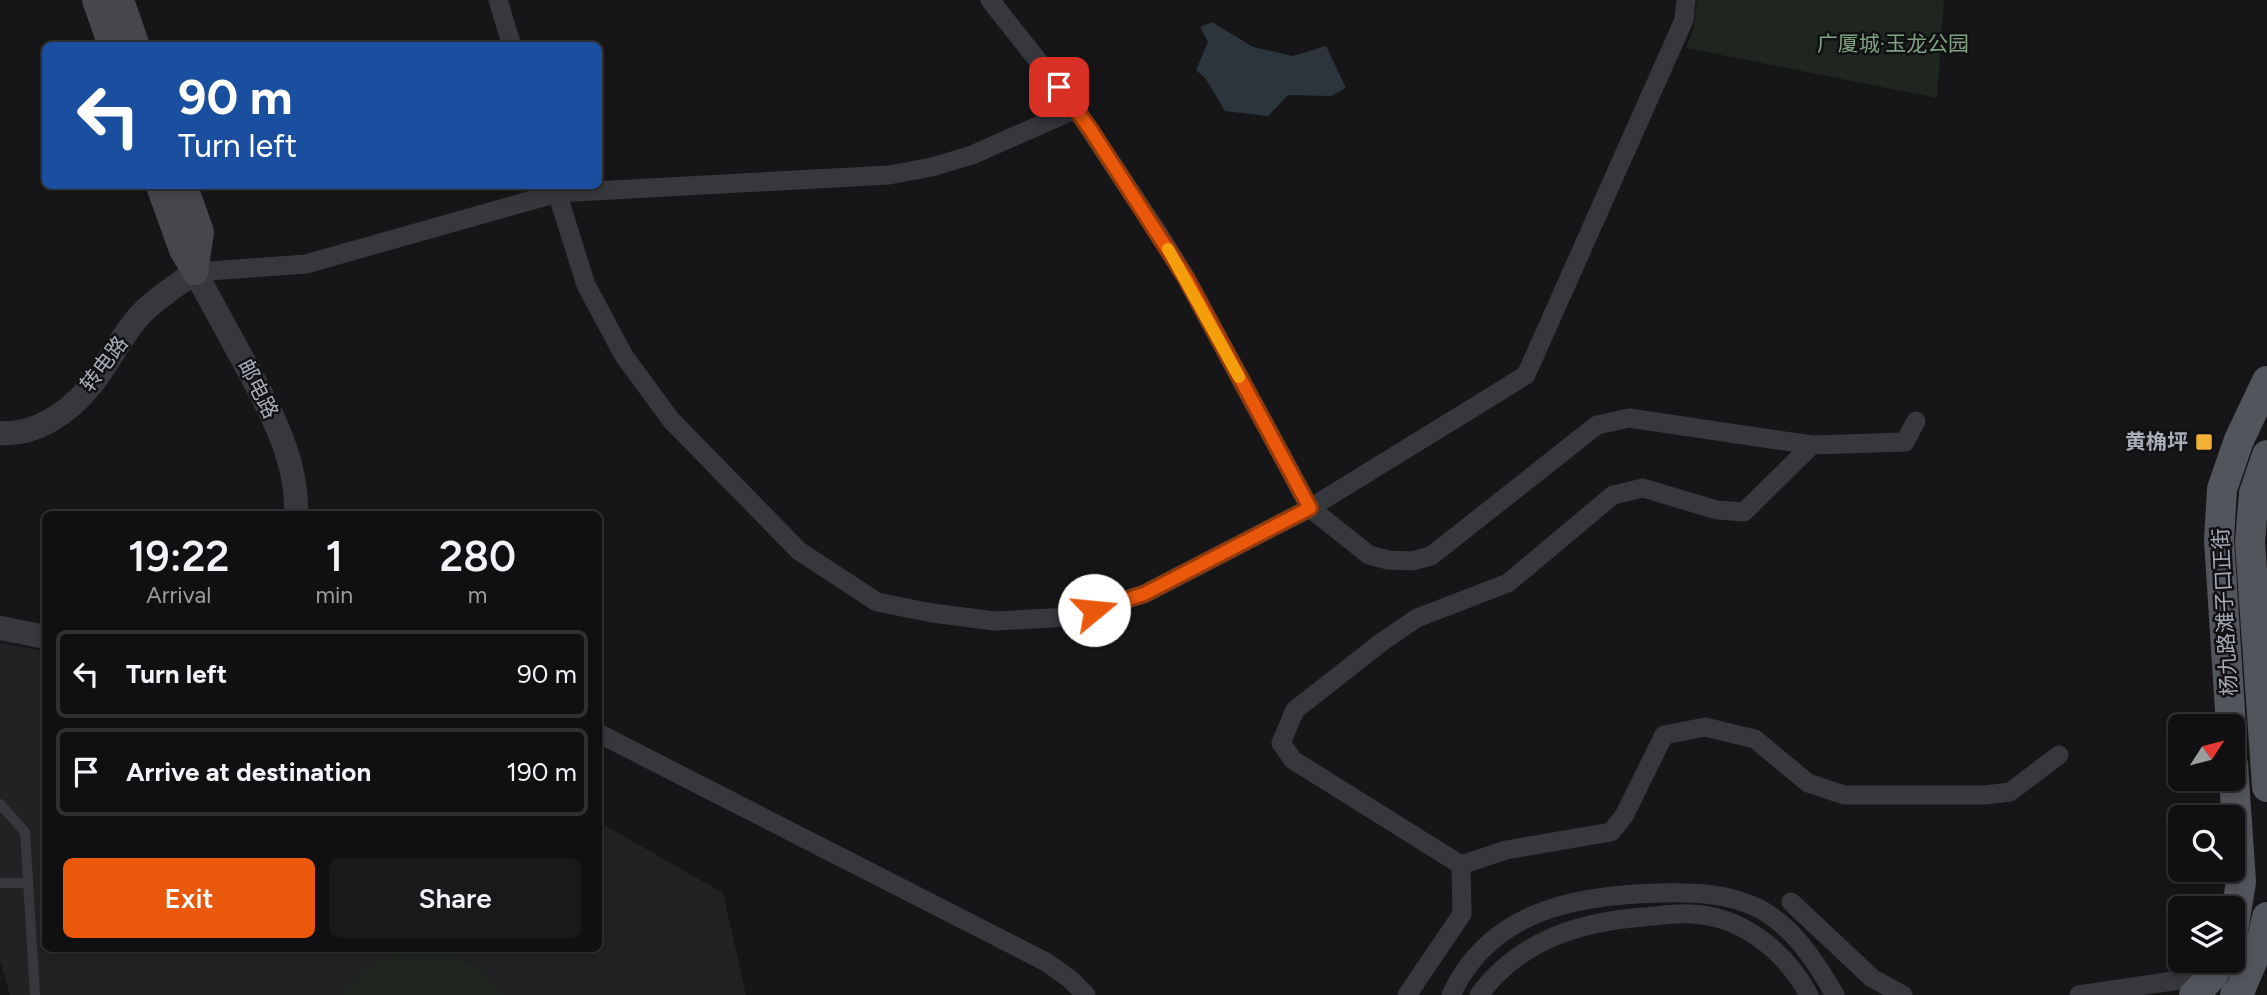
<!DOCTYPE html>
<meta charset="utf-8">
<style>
:root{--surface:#101012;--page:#19191b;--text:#f1f3f6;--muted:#9c9d9f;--line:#303032;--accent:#ea580c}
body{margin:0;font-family:Figtree,"Noto Sans SC",sans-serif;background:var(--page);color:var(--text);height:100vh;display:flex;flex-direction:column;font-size:26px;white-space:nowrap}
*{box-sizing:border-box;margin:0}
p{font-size:23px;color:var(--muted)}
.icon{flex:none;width:38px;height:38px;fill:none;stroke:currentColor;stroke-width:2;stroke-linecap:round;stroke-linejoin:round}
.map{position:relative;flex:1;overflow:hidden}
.panel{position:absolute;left:42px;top:511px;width:560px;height:441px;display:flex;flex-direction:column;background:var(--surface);border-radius:10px;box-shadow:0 4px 10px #0003,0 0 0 2px var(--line)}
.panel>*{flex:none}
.top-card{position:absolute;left:42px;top:42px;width:560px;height:147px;border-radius:10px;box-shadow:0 4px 10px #0003,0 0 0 2px var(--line);background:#1a4fa0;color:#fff;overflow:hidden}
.needle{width:46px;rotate:54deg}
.fabs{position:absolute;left:2168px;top:714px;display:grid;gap:14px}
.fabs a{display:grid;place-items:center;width:77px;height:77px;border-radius:10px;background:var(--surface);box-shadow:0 4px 10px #0003,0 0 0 2px var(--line);font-size:35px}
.pin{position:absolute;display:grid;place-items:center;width:60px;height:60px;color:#fff;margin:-30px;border-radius:14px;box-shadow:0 4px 10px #0006}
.me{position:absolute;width:77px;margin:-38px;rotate:73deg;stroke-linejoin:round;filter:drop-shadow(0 0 5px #0008)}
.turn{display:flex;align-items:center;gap:24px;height:147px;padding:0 21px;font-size:32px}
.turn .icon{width:91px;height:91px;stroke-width:2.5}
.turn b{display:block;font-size:49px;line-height:60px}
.eta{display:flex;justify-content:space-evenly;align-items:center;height:119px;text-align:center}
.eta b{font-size:42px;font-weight:600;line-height:49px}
.primary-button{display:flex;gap:14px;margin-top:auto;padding:14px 21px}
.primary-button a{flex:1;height:80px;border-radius:10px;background:var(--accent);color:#fff;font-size:28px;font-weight:600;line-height:80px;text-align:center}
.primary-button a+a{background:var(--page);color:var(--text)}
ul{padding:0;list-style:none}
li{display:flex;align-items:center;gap:21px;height:88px;margin:0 14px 10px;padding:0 7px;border:4px solid var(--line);border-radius:10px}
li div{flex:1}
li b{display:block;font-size:26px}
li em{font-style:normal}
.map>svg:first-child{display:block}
.built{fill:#222225}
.green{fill:#1e261f}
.water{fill:#2c353c}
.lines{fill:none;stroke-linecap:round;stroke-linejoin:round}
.service{stroke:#37383d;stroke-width:10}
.minor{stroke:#37383d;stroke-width:19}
.tertiary{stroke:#37383d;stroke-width:24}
.secondary{stroke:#45474d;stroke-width:26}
.primary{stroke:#53555c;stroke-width:30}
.route-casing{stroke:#983908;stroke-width:18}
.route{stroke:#ea580c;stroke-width:12}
.slow{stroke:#f59e0b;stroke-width:12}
.poi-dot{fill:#f2b134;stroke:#111113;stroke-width:2.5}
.labels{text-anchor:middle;stroke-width:5;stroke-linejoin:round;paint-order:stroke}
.park-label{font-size:21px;fill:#7fa381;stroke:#111113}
.street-label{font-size:21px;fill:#a8adb8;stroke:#111113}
.poi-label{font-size:21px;font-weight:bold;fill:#a8adb8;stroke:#111113;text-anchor:end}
</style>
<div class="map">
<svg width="2267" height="995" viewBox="0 0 2267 995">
<rect width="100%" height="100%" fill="#161618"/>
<polygon class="built" points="0,643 45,651 46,948 598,948 599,822 723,893 746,995 10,995 0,960"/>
<g class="green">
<polygon points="1697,0 1944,0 1937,98 1686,48 1694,28"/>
<path d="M 434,950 C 467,960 482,966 502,995 L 343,995 C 356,975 377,959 400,953 C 411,950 423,951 434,950 Z"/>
</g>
<polygon class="water" points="1212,22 1253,47 1293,56 1326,46 1346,88 1331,96 1288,95 1268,116 1225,111 1206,79 1196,70 1208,42 1200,27"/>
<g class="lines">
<g class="service">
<polyline points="0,804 25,832 35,995"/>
<polyline points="0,883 28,883"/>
</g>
<g class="minor">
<polyline points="498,0 512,46"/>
<polyline points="990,0 1076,109 1157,231 1186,278 1310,508 1369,555 1388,560 1412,561 1431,556 1597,425 1629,418 1812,445 1905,442 1916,421"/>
<polyline points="555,186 586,285 624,356 671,420 799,551 877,602 932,613 995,621 1070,617 1144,594 1310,508 1526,375 1684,20 1686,0"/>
<polyline points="195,272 306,264 557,193 889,175 932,167 972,155 1076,109"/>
<polyline points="598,733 1046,962 1070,979 1086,995"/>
<polyline points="1461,865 1293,760 1281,743 1295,710 1383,641 1417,618 1508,583 1613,495 1643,488 1717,510 1744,512 1812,445"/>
<polyline points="1461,865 1506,850 1611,832 1624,816 1664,735 1705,727 1755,739 1808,783 1844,795 1986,795 2010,792 2059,755"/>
<polyline points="1791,902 1872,978 1903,995"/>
<polyline points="1407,995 1462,914 1461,865"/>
<path d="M 1451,995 C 1490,911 1575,895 1659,893 C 1693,892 1727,893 1758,908 C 1793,926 1816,962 1835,995"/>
<path d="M 1479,995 C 1519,941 1578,922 1643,917 C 1658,916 1675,913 1691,914 C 1742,916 1785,951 1809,995"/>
<polyline points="2079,995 2213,975"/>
</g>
<g class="tertiary">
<path d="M 0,433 C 35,436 70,412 91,385 C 109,363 121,336 140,315 C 156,298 177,285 195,272 C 211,301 226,329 242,358 C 268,406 298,458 296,514"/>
<polyline points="0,628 46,637"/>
</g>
<g class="secondary">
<polyline points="95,0 111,46"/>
<polyline points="121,0 137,46"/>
<polyline points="159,186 182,250 195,272"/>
<polyline points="185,186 201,232 195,272"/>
</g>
<g class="primary">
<polyline points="2267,455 2254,493 2250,542 2267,787"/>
<polyline points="2231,726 2219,540 2222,489 2239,440 2267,381"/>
<polyline points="2233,764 2241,882 2233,931"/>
<polyline points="2194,995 2213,975 2220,961"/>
<polyline points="2235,995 2240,990 2262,939 2267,917"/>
</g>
</g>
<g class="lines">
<defs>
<polyline id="route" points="1059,87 1090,129 1186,278 1310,508 1144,594 1094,610"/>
</defs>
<use href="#route" class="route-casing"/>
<use href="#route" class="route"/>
<polyline class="slow" points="1168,249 1239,377"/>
</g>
<rect class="poi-dot" x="2195" y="433" width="18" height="18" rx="3.5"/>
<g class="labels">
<g class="park-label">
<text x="1893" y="51">广厦城·玉龙公园</text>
</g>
<g class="street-label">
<text transform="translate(104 364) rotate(-53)" y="7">转电路</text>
<text transform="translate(258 389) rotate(63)" y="7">邮电路</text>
<text transform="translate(2225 612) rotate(-93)" y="7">杨九路滩子口正街</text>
</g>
<g class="poi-label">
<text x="2188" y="449">黄桷坪</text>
</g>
</g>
</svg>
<div class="fabs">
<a><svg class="needle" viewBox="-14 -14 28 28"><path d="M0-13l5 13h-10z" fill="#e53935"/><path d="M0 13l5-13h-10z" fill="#9c9d9f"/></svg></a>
<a><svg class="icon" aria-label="search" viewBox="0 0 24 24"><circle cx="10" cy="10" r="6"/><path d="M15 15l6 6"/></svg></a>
<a><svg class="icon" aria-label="layers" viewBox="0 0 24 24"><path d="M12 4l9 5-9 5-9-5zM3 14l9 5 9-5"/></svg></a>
</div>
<div class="pin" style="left:1059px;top:87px;background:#d93025"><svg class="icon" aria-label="arrive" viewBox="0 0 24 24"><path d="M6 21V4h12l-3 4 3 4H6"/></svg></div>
<svg class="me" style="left:1094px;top:610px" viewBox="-20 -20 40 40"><circle r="19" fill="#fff"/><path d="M0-13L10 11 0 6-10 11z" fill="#ea580c"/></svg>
<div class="top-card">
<div class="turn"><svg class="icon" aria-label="left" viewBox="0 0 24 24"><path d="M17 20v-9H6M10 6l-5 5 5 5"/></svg><div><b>90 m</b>Turn left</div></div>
</div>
<section class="panel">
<div class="eta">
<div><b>19:22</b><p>Arrival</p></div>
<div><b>1</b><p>min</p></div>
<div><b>280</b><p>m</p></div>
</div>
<ul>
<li><svg class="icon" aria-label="left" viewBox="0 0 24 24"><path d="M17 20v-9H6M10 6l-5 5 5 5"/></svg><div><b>Turn left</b></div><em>90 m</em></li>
<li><svg class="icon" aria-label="arrive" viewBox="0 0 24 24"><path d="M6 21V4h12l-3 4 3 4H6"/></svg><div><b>Arrive at destination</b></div><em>190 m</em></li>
</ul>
<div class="primary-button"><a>Exit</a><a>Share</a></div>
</section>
</div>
